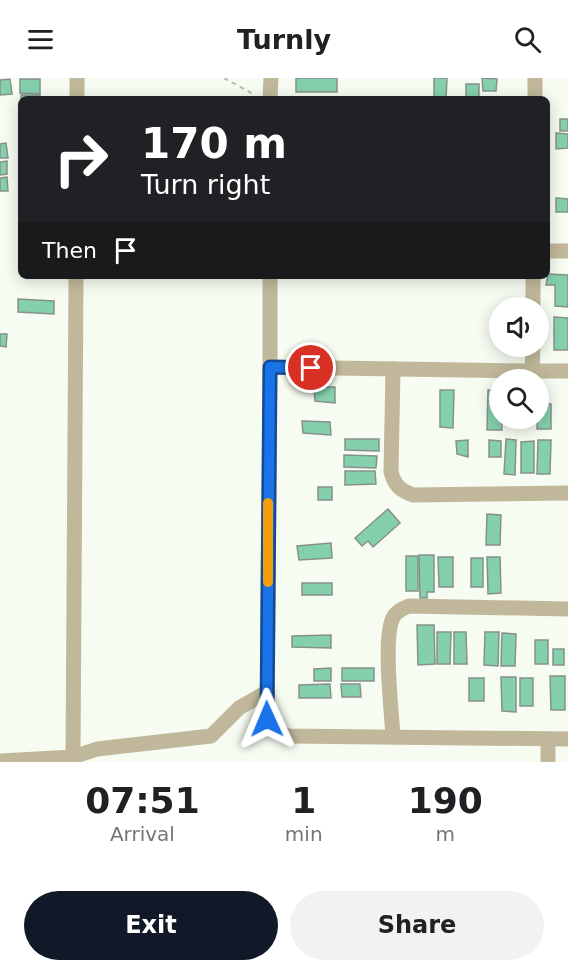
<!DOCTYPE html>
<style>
:root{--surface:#fff;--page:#f2f2f2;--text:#202124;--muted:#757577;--accent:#111827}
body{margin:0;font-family:"DejaVu Sans",sans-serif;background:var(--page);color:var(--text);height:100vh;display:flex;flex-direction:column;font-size:22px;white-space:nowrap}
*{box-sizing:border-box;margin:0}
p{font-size:20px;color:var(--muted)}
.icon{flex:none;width:33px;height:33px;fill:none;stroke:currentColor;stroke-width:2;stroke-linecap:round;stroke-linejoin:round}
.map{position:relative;height:684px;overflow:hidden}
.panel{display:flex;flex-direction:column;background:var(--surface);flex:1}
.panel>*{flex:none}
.banner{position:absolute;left:18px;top:18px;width:532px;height:183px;border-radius:9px;box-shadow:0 3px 15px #0003;background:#202124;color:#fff;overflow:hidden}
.fabs{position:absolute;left:489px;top:219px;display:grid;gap:12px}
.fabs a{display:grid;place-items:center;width:60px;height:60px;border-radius:50%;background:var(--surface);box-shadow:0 3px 15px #0003;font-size:30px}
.pin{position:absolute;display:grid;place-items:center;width:51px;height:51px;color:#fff;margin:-26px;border:3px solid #fff;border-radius:50%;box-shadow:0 2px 6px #0007}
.me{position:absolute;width:66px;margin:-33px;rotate:359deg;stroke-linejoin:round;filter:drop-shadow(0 0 4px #0008)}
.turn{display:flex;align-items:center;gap:21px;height:126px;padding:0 24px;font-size:27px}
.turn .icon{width:78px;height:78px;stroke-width:2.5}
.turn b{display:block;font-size:42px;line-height:51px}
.then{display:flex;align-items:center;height:57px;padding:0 24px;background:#0003;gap:12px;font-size:22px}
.eta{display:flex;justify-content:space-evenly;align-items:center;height:102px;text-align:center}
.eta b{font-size:36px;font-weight:700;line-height:42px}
.button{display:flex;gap:12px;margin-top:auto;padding:12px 24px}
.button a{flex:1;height:69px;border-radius:36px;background:var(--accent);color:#fff;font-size:24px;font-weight:700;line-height:69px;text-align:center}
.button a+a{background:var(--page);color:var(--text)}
header{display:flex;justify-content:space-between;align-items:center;height:78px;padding:0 24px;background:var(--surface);font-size:27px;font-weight:700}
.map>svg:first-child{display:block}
.building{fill:#85d0ac;stroke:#86918b;stroke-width:1.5}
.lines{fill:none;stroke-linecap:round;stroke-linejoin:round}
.path{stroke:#b7bcb3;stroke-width:2;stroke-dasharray:4.5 4.5;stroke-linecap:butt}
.minor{stroke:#c1b89b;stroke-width:15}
.route-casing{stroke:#114b97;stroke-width:15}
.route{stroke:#1a73e8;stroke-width:10}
.slow{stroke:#f59e0b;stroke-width:10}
</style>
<header><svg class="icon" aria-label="menu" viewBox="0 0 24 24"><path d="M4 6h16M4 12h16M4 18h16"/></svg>Turnly<svg class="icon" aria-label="search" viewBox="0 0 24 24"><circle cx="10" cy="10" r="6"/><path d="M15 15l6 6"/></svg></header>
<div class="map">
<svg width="568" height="684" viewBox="0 0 568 684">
<rect width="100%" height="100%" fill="#f6fcf1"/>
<g class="building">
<rect x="296" y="0" width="41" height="14"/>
<polygon points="434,0 447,0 446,21 434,21"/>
<polygon points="482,0 497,1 496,13 483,13"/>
<polygon points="10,1 12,16 0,17 0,2"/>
<polygon points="20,1 40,1 40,16 20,15"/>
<rect x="466" y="6" width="13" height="14"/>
<polygon points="21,17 40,17 40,21 21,21 21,30"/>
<rect x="560" y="41" width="8" height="12"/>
<polygon points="556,55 568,56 568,70 556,71"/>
<polygon points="6,65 8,80 0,80 0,66"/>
<polygon points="7,83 7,96 0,97 0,84"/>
<polygon points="7,99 8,113 0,113 0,100"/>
<polygon points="556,120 568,121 568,134 556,134"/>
<polygon points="548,196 568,197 568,229 555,228 555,207 546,207"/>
<polygon points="18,221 54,223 54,236 18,234"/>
<polygon points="554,239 568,240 568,272 554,272"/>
<polygon points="0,256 7,256 6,269 0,268"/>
<polygon points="314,309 335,309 335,325 315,323"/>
<polygon points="440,312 454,312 453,350 440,349"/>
<polygon points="488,312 500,312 502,352 487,352"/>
<polygon points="538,325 551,326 551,351 537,351"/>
<polygon points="302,343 330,344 331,357 303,355"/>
<polygon points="345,361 379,361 379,373 345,372"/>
<polygon points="506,361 516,362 515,397 504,396"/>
<polygon points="468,362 468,379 457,376 456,363"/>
<polygon points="489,362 501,363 501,379 489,379"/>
<polygon points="538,362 551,362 550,396 537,396"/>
<polygon points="534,363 534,395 521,395 521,364"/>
<polygon points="344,377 377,378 376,390 344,389"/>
<polygon points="345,393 375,393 376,406 345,407"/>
<rect x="318" y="409" width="14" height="13"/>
<polygon points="388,431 400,445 373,469 368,463 362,468 355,460"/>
<polygon points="487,436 501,437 500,467 486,467"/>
<polygon points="331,465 332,480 299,482 297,468"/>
<polygon points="419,477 434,477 434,514 427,514 427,520 420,520"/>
<rect x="406" y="478" width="12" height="35"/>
<polygon points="438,479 453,479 453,509 439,509"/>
<polygon points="487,479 500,479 501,515 488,516"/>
<rect x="471" y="480" width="12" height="29"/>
<rect x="302" y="505" width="30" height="12"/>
<polygon points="417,547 434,547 435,586 418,587"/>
<polygon points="437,554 451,554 450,586 437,586"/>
<polygon points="454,554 466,554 467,586 454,586"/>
<polygon points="485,554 499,554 498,588 484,587"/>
<polygon points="502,555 516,556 515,588 501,588"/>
<polygon points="331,557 331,570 292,569 292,558"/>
<rect x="535" y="562" width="13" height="24"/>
<rect x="553" y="571" width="11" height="16"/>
<polygon points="331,590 331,603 314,603 314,591"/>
<rect x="342" y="590" width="32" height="13"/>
<polygon points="550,598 565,598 565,632 551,632"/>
<polygon points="501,599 516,599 516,634 502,633"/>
<rect x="469" y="600" width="15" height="23"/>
<rect x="520" y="600" width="13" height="28"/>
<polygon points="330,606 331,620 299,620 299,607"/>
<polygon points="341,606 360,606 361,619 342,619"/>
</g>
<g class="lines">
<polyline class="path" points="224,0 255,17"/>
<g class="minor">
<polyline points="77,21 77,0"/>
<polyline points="270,21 271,0"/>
<polyline points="535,21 535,0"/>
<polyline points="548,173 568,173"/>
<polyline points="270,198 270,289"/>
<polyline points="533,230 533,198"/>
<polyline points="533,268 532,293 270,289 267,641 274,653 289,658 568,661"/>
<path d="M 393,291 L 391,394 C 395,408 400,412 413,417 L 568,415"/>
<polyline points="532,293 568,293"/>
<path d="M 393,659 C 392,635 382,556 394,538 C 398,532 404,530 409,528 L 568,531"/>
<polyline points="0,683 73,679 76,198"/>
<polyline points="73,684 73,679 97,671 211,658 239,630 267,614"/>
<polyline points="548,684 548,661"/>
</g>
</g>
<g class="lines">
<defs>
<polyline id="route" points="267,641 270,289 311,290"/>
</defs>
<use href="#route" class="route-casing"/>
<use href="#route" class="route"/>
<polyline class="slow" points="268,504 268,425"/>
</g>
</svg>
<div class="fabs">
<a><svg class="icon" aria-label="sound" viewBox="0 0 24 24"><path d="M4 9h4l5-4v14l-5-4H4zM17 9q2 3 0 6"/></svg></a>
<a><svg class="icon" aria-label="search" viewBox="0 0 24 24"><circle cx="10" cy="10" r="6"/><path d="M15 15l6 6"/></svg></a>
</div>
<div class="pin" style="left:311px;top:290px;background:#d93025"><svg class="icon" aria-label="arrive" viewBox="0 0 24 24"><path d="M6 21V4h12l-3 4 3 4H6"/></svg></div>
<svg class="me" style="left:267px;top:641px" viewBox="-20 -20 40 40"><path d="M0-17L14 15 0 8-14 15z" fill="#1a73e8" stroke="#fff" stroke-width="4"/></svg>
<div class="banner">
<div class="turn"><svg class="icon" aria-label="right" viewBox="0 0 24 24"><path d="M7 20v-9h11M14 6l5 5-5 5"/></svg><div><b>170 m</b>Turn right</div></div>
<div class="then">Then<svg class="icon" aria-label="arrive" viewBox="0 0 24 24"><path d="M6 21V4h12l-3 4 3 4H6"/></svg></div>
</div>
</div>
<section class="panel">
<div class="eta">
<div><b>07:51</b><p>Arrival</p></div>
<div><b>1</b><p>min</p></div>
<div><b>190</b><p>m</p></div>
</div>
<div class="button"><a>Exit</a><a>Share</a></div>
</section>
